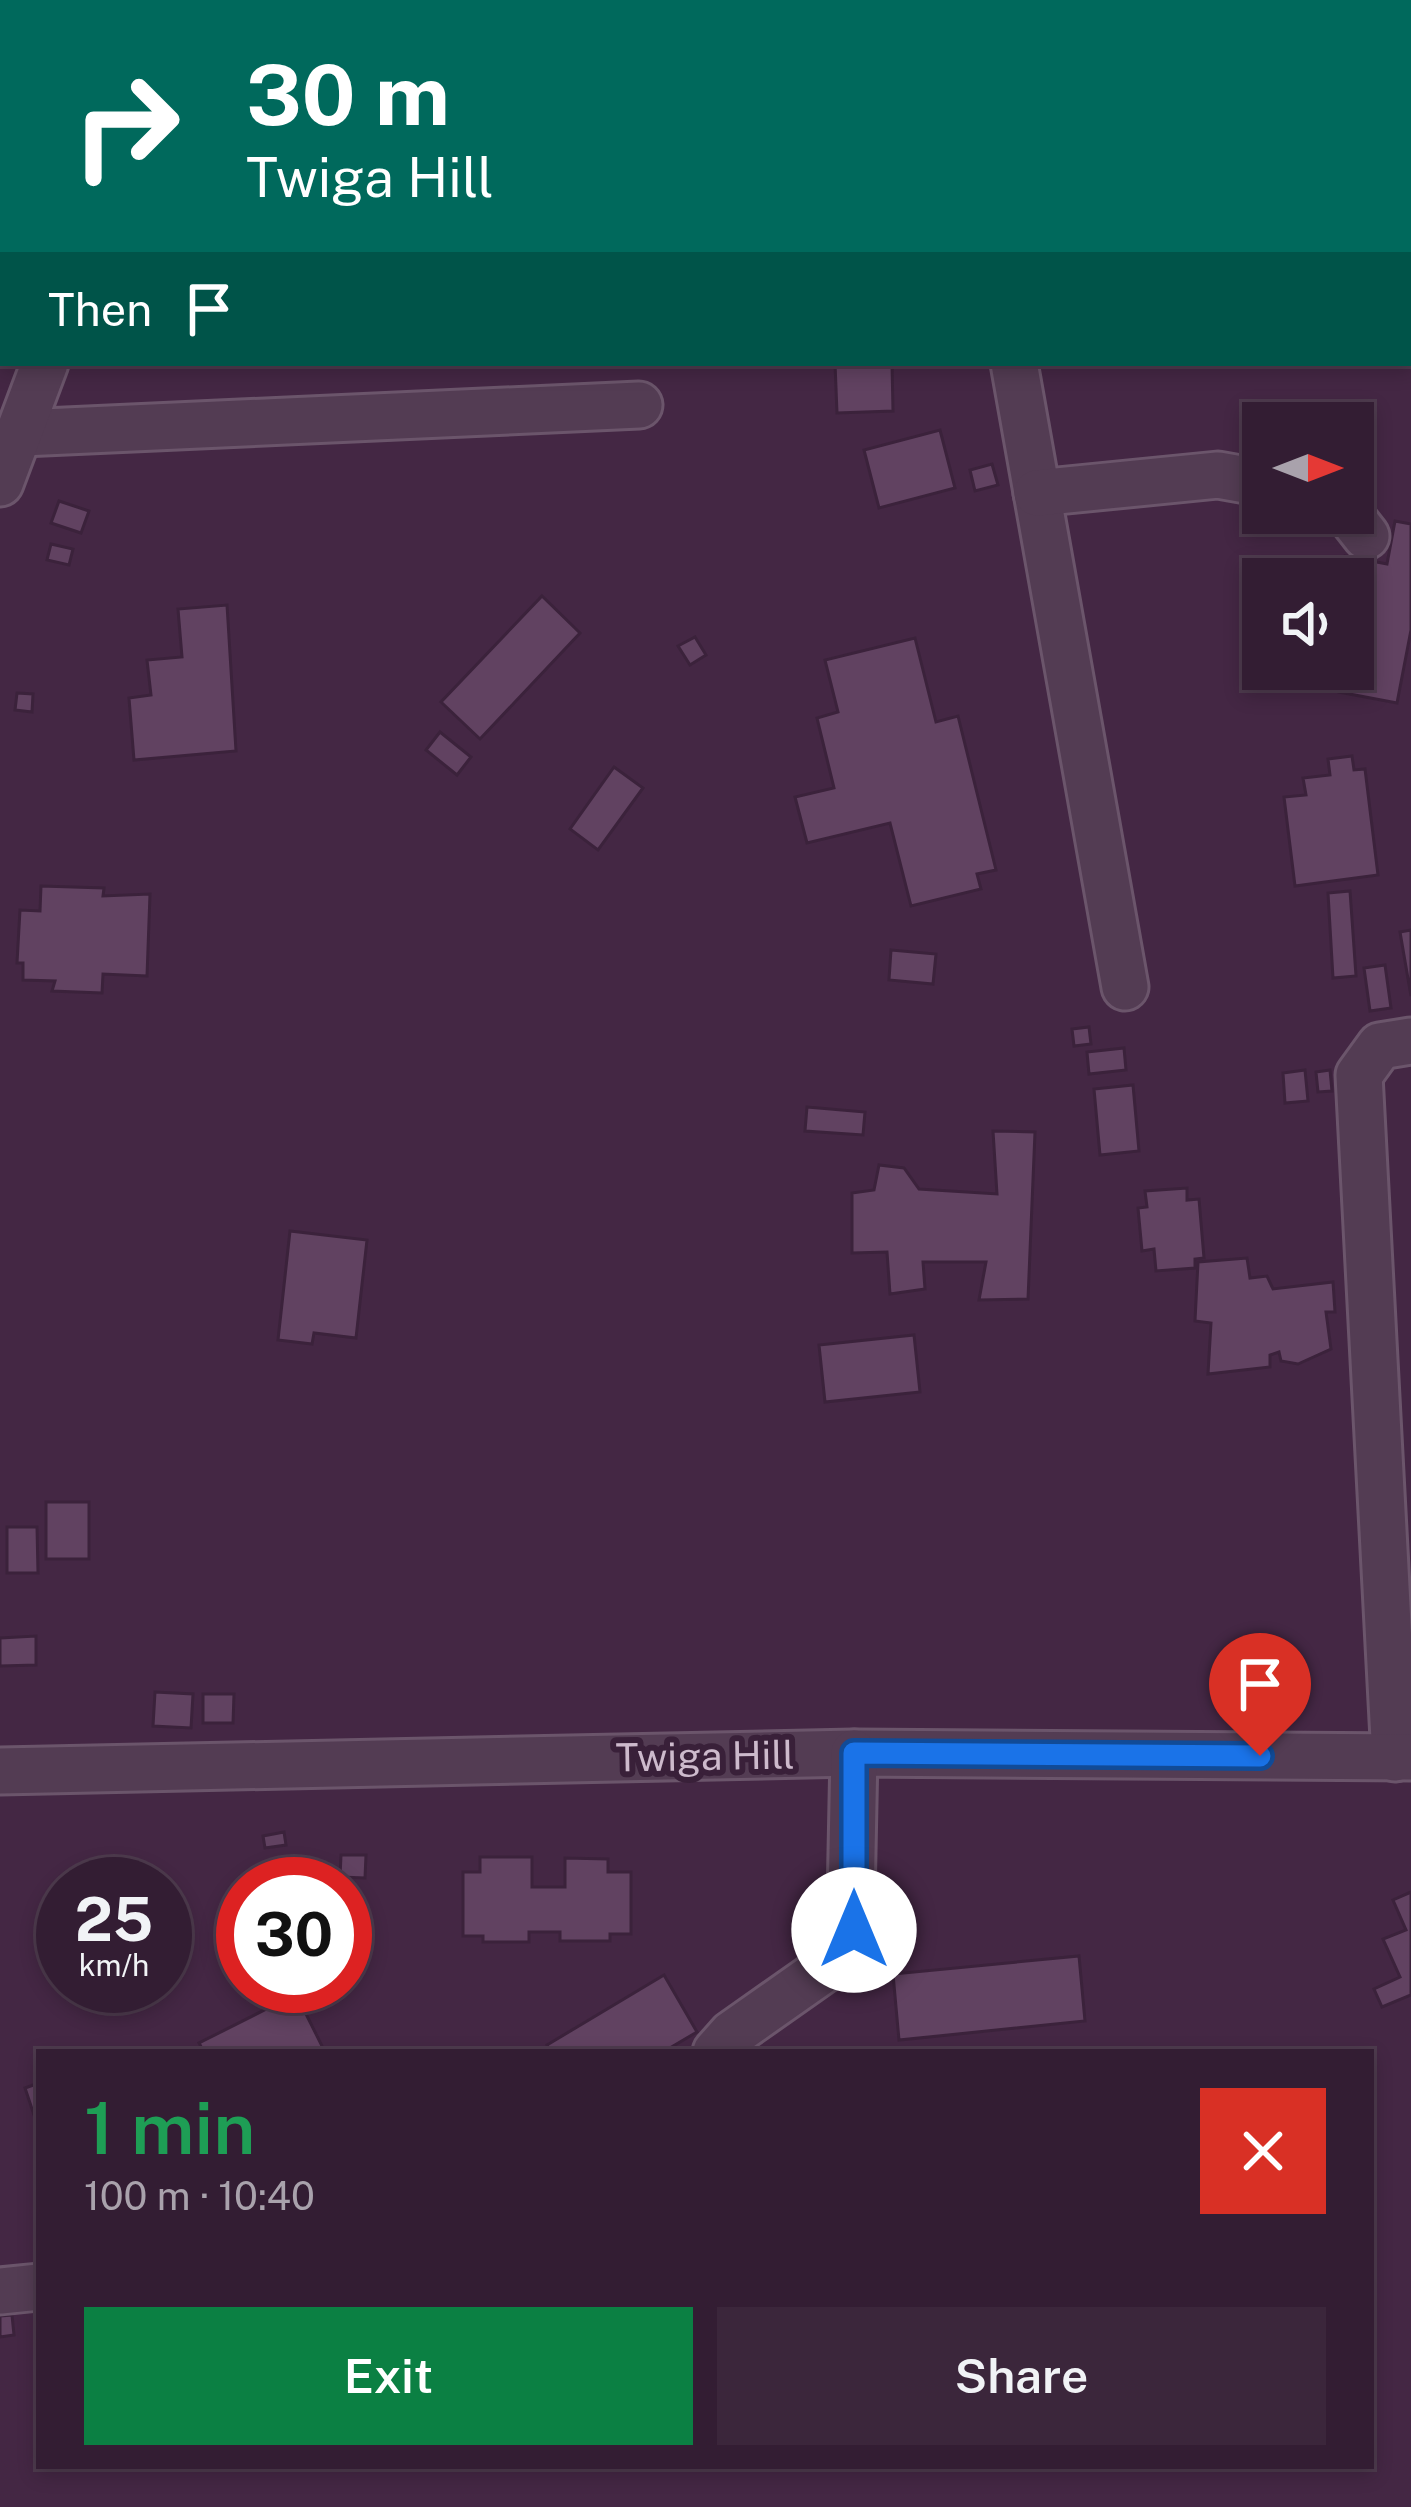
<!DOCTYPE html>
<meta charset="utf-8">
<style>
:root{--surface:#331d33;--page:#3b263b;--text:#f1f3f6;--muted:#a9a2ac;--line:#4e3b4e;--accent:#0b8043}
body{margin:0;font-family:"Public Sans",sans-serif;background:var(--page);color:var(--text);height:100vh;display:flex;flex-direction:column;font-size:45px;white-space:nowrap}
*{box-sizing:border-box;margin:0}
p{font-size:39px;color:var(--muted)}
.icon{flex:none;width:66px;height:66px;fill:none;stroke:currentColor;stroke-width:2;stroke-linecap:round;stroke-linejoin:round}
.map{position:relative;flex:1;overflow:hidden}
.panel{position:absolute;left:36px;top:2049px;width:1338px;height:420px;display:flex;flex-direction:column;background:var(--surface);border-radius:0px;box-shadow:0 6px 18px #0003,0 0 0 3px var(--line)}
.panel>*{flex:none}
.hud{position:absolute;left:0px;top:0px;width:1413px;height:366px;box-shadow:0 6px 18px #0003,0 0 0 3px var(--line);background:#00695c;color:#fff;overflow:hidden}
.needle{width:78px;rotate:90deg}
.controls{position:absolute;left:1242px;top:402px;display:grid;gap:24px}
.controls a{display:grid;place-items:center;width:132px;height:132px;border-radius:0px;background:var(--surface);box-shadow:0 6px 18px #0003,0 0 0 3px var(--line);font-size:60px}
.speed{position:absolute;left:36px;top:1857px;display:flex;gap:24px;font-size:60px;font-weight:700;text-align:center}
.speed>*{display:grid;place-content:center;width:156px;height:156px;border-radius:50%;background:var(--surface);box-shadow:0 6px 18px #0003,0 0 0 3px var(--line);line-height:1}
.speed small{font-size:30px;font-weight:400}
.speed .limit{border:18px solid #d22;background:#fff;color:#111}
.pin{position:absolute;display:grid;place-items:center;width:102px;height:102px;color:#fff;margin:-123px -51px;border-radius:50% 50% 50% 0;rotate:-45deg;box-shadow:0 0 12px #0007}
.pin .icon{rotate:45deg}
.me{position:absolute;width:132px;margin:-66px;rotate:0deg;stroke-linejoin:round;filter:drop-shadow(0 0 9px #0008)}
.turn{display:flex;align-items:center;gap:42px;height:252px;padding:0 48px;font-size:54px}
.turn .icon{width:156px;height:156px;stroke-width:2.5}
.turn b{display:block;font-size:84px;line-height:102px}
.then{display:flex;align-items:center;height:114px;padding:0 48px;background:#0003;gap:24px;font-size:45px}
.round{display:grid;place-items:center;flex:none;width:126px;height:126px;border-radius:0px;background:var(--page)}
.overview{display:flex;align-items:center;justify-content:space-between;height:204px;padding:0 48px}
h1{font-size:72px;font-weight:600;line-height:90px;color:#1e9e55}
.cta{display:flex;gap:24px;margin-top:auto;padding:24px 48px}
.cta a{flex:1;height:138px;border-radius:0px;background:var(--accent);color:#fff;font-size:48px;font-weight:600;line-height:138px;text-align:center}
.cta a+a{background:var(--page);color:var(--text)}
.map>svg:first-child{display:block}
.building{fill:#614261;stroke:#3b223b;stroke-width:3}
.lines{fill:none;stroke-linecap:round;stroke-linejoin:round}
.minor-casing{stroke:#6b556b;stroke-width:51}
.minor{stroke:#533c53;stroke-width:45}
.route-casing{stroke:#114b97;stroke-width:30}
.route{stroke:#1a73e8;stroke-width:21}
.labels{text-anchor:middle;stroke-width:12;stroke-linejoin:round;paint-order:stroke}
.street-label{font-size:39px;fill:#cdbacc;stroke:#392039}
</style>
<div class="map">
<svg width="1411" height="2507" viewBox="0 0 1411 2507">
<rect width="100%" height="100%" fill="#442744"/>
<g class="building">
<polygon points="835,363 892,363 893,411 837,413"/>
<polygon points="940,430 955,488 879,508 864,450"/>
<polygon points="1353,458 1367,460 1363,486 1353,484"/>
<polygon points="992,464 998,485 975,491 970,470"/>
<polygon points="59,501 89,511 81,533 51,523"/>
<polygon points="1395,521 1411,524 1411,630 1397,703 1339,692 1343,673 1321,669 1353,669 1353,579 1329,579 1330,575 1341,578 1345,556 1387,564"/>
<polygon points="51,544 73,549 69,565 47,560"/>
<polygon points="542,596 580,633 480,739 441,702"/>
<polygon points="227,605 236,751 134,760 129,698 151,695 147,660 182,657 178,609"/>
<polygon points="695,637 706,655 690,665 678,646"/>
<polygon points="915,638 936,722 958,716 996,870 977,874 981,889 911,906 890,823 807,843 795,797 834,788 817,718 838,712 825,660"/>
<polygon points="17,693 33,694 32,712 15,710"/>
<polygon points="440,732 471,757 457,775 426,750"/>
<polygon points="1352,756 1354,770 1365,769 1378,875 1295,886 1284,797 1306,795 1303,778 1330,775 1328,759"/>
<polygon points="614,767 643,788 598,850 570,829"/>
<polygon points="41,886 104,888 103,896 150,894 147,976 103,974 102,993 52,991 55,981 23,980 23,963 17,963 20,910 40,911"/>
<polygon points="1350,891 1356,976 1333,978 1328,893"/>
<polygon points="1411,930 1411,996 1400,932"/>
<polygon points="891,950 936,954 933,984 889,980"/>
<polygon points="1385,965 1391,1008 1370,1011 1364,968"/>
<polygon points="1089,1027 1091,1044 1074,1046 1072,1029"/>
<polygon points="1124,1048 1126,1070 1089,1074 1087,1052"/>
<polygon points="1305,1070 1308,1101 1285,1103 1283,1073"/>
<polygon points="1330,1070 1332,1091 1318,1092 1316,1072"/>
<polygon points="1133,1085 1139,1151 1100,1155 1094,1089"/>
<polygon points="807,1107 865,1112 863,1135 805,1131"/>
<polygon points="993,1131 1035,1132 1028,1299 979,1300 986,1262 923,1262 925,1289 890,1294 887,1252 852,1253 852,1193 874,1190 879,1165 904,1168 919,1189 997,1194"/>
<polygon points="1187,1188 1187,1200 1199,1199 1204,1258 1195,1259 1195,1268 1156,1271 1154,1249 1142,1251 1138,1208 1147,1207 1145,1191"/>
<polygon points="290,1231 367,1240 356,1338 314,1333 312,1344 278,1340"/>
<polygon points="1247,1258 1250,1278 1267,1276 1273,1289 1333,1282 1335,1312 1326,1312 1331,1349 1298,1364 1281,1361 1279,1352 1270,1355 1270,1367 1208,1374 1211,1323 1195,1321 1198,1262"/>
<polygon points="914,1335 920,1392 825,1402 819,1345"/>
<rect x="46" y="1502" width="43" height="57"/>
<polygon points="7,1527 37,1527 38,1573 7,1573"/>
<polygon points="36,1636 36,1665 0,1666 0,1638"/>
<polygon points="155,1692 193,1694 191,1728 153,1726"/>
<polygon points="203,1694 234,1694 233,1723 203,1723"/>
<polygon points="284,1832 286,1845 265,1848 263,1836"/>
<polygon points="341,1855 366,1855 365,1878 340,1877"/>
<polygon points="480,1857 532,1857 532,1887 565,1887 565,1858 608,1859 608,1872 631,1872 631,1934 610,1934 610,1941 560,1941 560,1932 529,1932 529,1942 483,1942 483,1936 463,1936 463,1872 480,1872"/>
<polygon points="1411,1892 1411,1995 1382,2007 1374,1989 1400,1977 1383,1939 1406,1930 1393,1900"/>
<polygon points="1079,1956 1085,2021 899,2040 893,1974"/>
<polygon points="664,1975 697,2032 663,2052 551,2052 547,2045"/>
<polygon points="296,1994 325,2052 204,2052 199,2043"/>
<polygon points="39,2083 39,2114 34,2115 25,2088"/>
<polygon points="12,2315 14,2335 0,2337 0,2316"/>
</g>
<g class="lines">
<defs>
<g id="minor">
<polyline points="949,0 950,3"/>
<polyline points="195,3 197,0"/>
<polyline points="0,132 3,134"/>
<polyline points="1014,363 1125,987"/>
<polyline points="22,433 639,405"/>
<polyline points="0,483 45,363"/>
<polyline points="1037,493 1218,475 1263,483"/>
<polyline points="1348,513 1366,536"/>
<polyline points="1395,1758 1359,1075 1380,1046 1411,1041"/>
<polyline points="0,1771 854,1753 1411,1757"/>
<polyline points="716,2052 732,2034 850,1951 854,1753"/>
<polyline points="0,2291 39,2287"/>
</g>
</defs>
<use href="#minor" class="minor-casing"/>
<use href="#minor" class="minor"/>
</g>
<g class="lines">
<defs>
<polyline id="route" points="854,1930 854,1753 1260,1756"/>
</defs>
<use href="#route" class="route-casing"/>
<use href="#route" class="route"/>
</g>
<g class="labels">
<g class="street-label">
<text transform="translate(705 1756) rotate(-1)" y="14">Twiga Hill</text>
</g>
</g>
</svg>
<div class="controls">
<a><svg class="needle" viewBox="-14 -14 28 28"><path d="M0-13l5 13h-10z" fill="#e53935"/><path d="M0 13l5-13h-10z" fill="#a9a2ac"/></svg></a>
<a><svg class="icon" aria-label="sound" viewBox="0 0 24 24"><path d="M4 9h4l5-4v14l-5-4H4zM17 9q2 3 0 6"/></svg></a>
</div>
<div class="speed"><div>25<small>km/h</small></div><div class="limit">30</div></div>
<div class="pin" style="left:1260px;top:1756px;background:#d93025"><svg class="icon" aria-label="arrive" viewBox="0 0 24 24"><path d="M6 21V4h12l-3 4 3 4H6"/></svg></div>
<svg class="me" style="left:854px;top:1930px" viewBox="-20 -20 40 40"><circle r="19" fill="#fff"/><path d="M0-13L10 11 0 6-10 11z" fill="#1a73e8"/></svg>
<div class="hud">
<div class="turn"><svg class="icon" aria-label="right" viewBox="0 0 24 24"><path d="M7 20v-9h11M14 6l5 5-5 5"/></svg><div><b>30 m</b>Twiga Hill</div></div>
<div class="then">Then<svg class="icon" aria-label="arrive" viewBox="0 0 24 24"><path d="M6 21V4h12l-3 4 3 4H6"/></svg></div>
</div>
<section class="panel">
<div class="overview"><div><h1>1 min</h1><p>100 m · 10:40</p></div><a class="round" style="background:#d93025;color:#fff"><svg class="icon" aria-label="close" viewBox="0 0 24 24"><path d="M6 6l12 12M18 6L6 18"/></svg></a></div>
<div class="cta"><a>Exit</a><a>Share</a></div>
</section>
</div>
